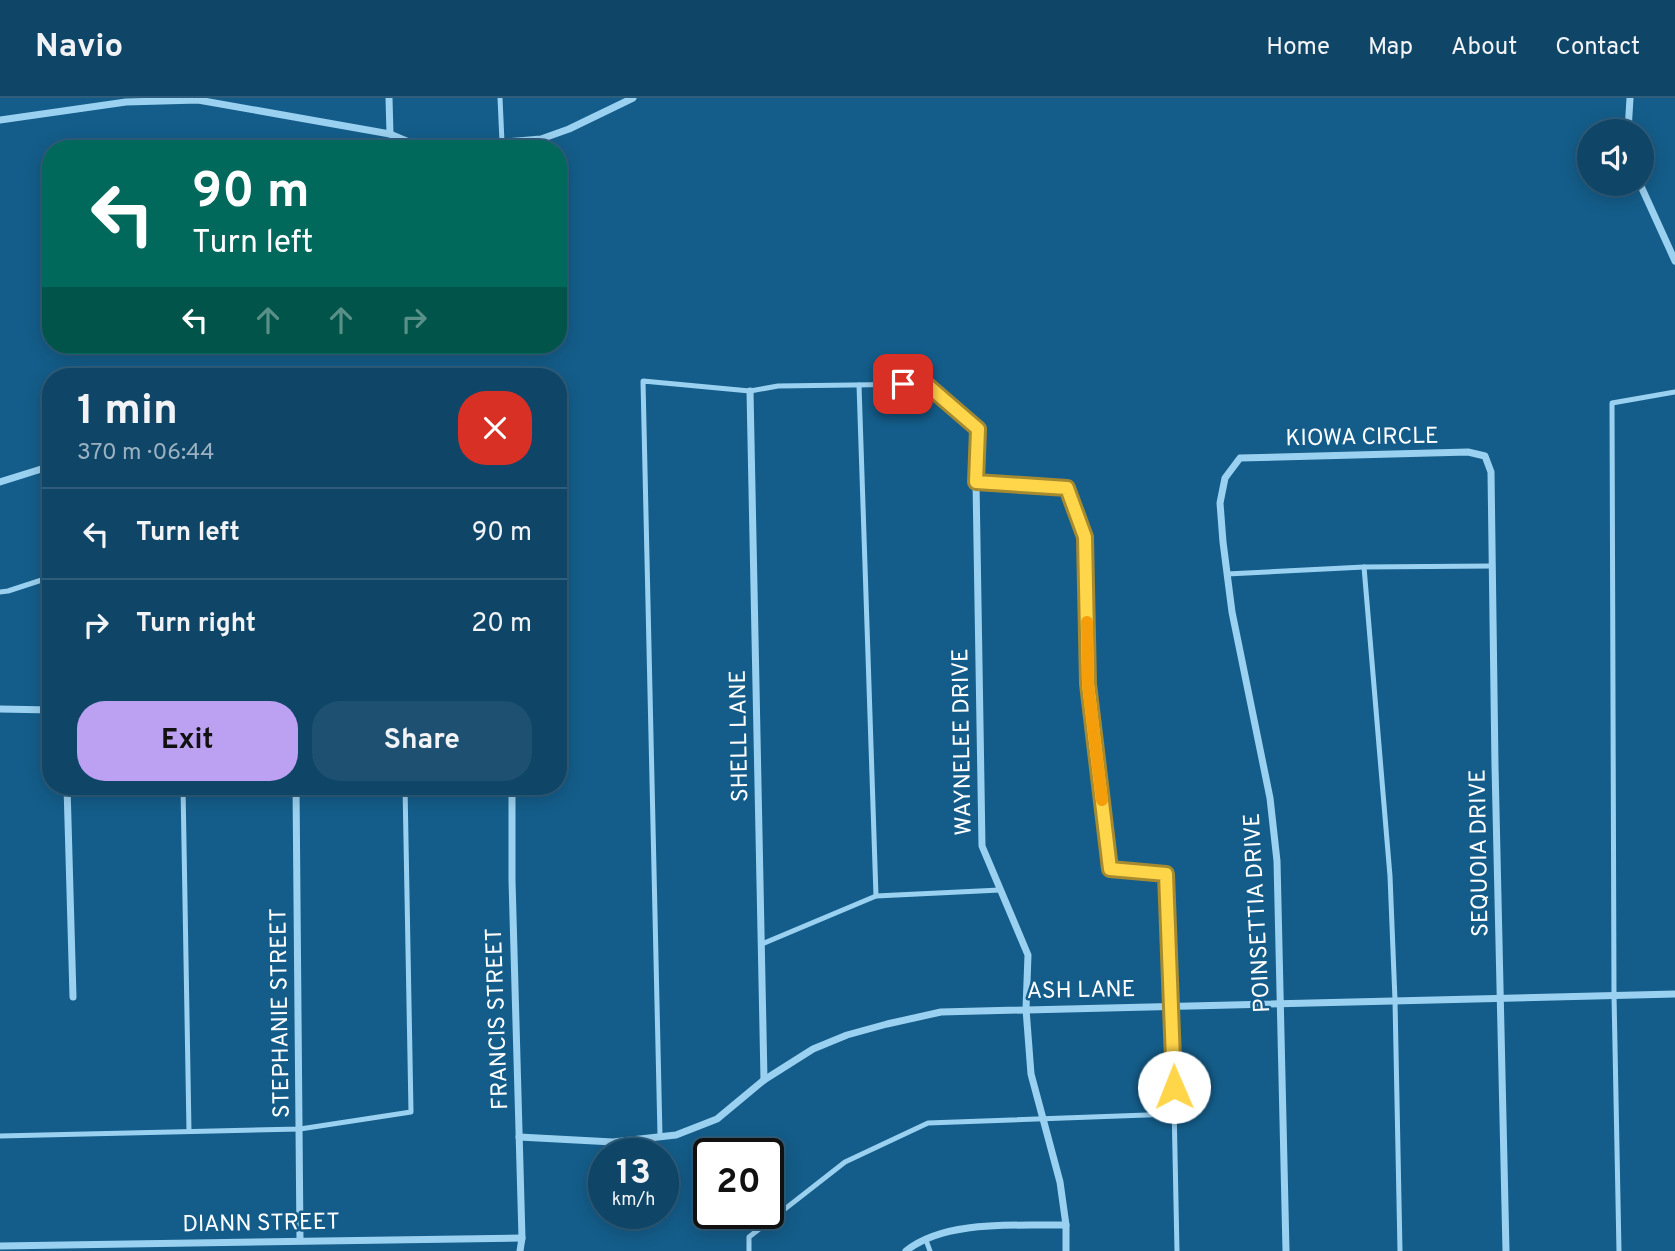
<!DOCTYPE html>
<meta charset="utf-8">
<style>
:root{--surface:#0f4668;--page:#1d5071;--text:#f1f3f6;--muted:#9bb1c0;--line:#2f5e7c;--accent:#bca0f2}
body{margin:0;font-family:Overpass,sans-serif;background:var(--page);color:var(--text);height:100vh;display:flex;flex-direction:column;font-size:26px;white-space:nowrap}
*{box-sizing:border-box;margin:0}
p{font-size:23px;color:var(--muted)}
.icon{flex:none;width:38px;height:38px;fill:none;stroke:currentColor;stroke-width:2;stroke-linecap:round;stroke-linejoin:round}
.map{position:relative;flex:1;overflow:hidden}
.side{position:absolute;left:42px;top:270px;width:525px;height:427px;display:flex;flex-direction:column;background:var(--surface);border-radius:28px;box-shadow:0 4px 18px #0003,0 0 0 2px var(--line)}
.side>*{flex:none}
.guide{position:absolute;left:42px;top:42px;width:525px;height:214px;border-radius:28px;box-shadow:0 4px 18px #0003,0 0 0 2px var(--line);background:#00695c;color:#fff;overflow:hidden}
.controls{position:absolute;left:1577px;top:21px;display:grid;gap:14px}
.controls a{display:grid;place-items:center;width:77px;height:77px;border-radius:50%;background:var(--surface);box-shadow:0 4px 18px #0003,0 0 0 2px var(--line);font-size:35px}
.speed{position:absolute;left:588px;top:1040px;display:flex;gap:14px;font-size:35px;font-weight:700;text-align:center}
.speed>*{display:grid;place-content:center;width:91px;height:91px;border-radius:50%;background:var(--surface);box-shadow:0 4px 18px #0003,0 0 0 2px var(--line);line-height:1}
.speed small{font-size:18px;font-weight:400}
.speed .limit{border:4px solid #111;border-radius:10px;background:#fff;color:#111}
.pin{position:absolute;display:grid;place-items:center;width:60px;height:60px;color:#fff;margin:-30px;border-radius:14px;box-shadow:0 4px 10px #0006}
.me{position:absolute;width:77px;margin:-38px;rotate:359deg;stroke-linejoin:round;filter:drop-shadow(0 0 5px #0008)}
.turn{display:flex;align-items:center;gap:24px;height:147px;padding:0 35px;font-size:32px}
.turn .icon{width:91px;height:91px;stroke-width:2.5}
.turn b{display:block;font-size:49px;line-height:60px}
.lanes{display:flex;align-items:center;height:66px;padding:0 35px;background:#0003;justify-content:center;gap:35px;direction:ltr}
.lanes .off{opacity:.35}
.round{display:grid;place-items:center;flex:none;width:74px;height:74px;border-radius:28px;background:var(--page)}
.headline{display:flex;align-items:center;justify-content:space-between;height:119px;padding:0 35px}
h1{font-size:42px;font-weight:700;line-height:52px}
.action{display:flex;gap:14px;margin-top:auto;padding:14px 35px}
.action a{flex:1;height:80px;border-radius:28px;background:var(--accent);color:#111;font-size:28px;font-weight:700;line-height:80px;text-align:center}
.action a+a{background:var(--page);color:var(--text)}
ul{padding:0;list-style:none}
li{display:flex;align-items:center;gap:21px;height:91px;padding:0 35px;border-top:2px solid var(--line)}
li div{flex:1}
li b{display:block;font-size:26px}
li em{font-style:normal}
header{display:flex;align-items:center;gap:42px;box-sizing:border-box;height:98px;padding:0 35px;background:var(--surface);border-bottom:2px solid var(--line)}
header strong{font-size:33px}
nav{display:flex;gap:38px;margin-inline-start:auto;font-size:24px}
.map>svg:first-child{display:block}
.lines{fill:none;stroke-linecap:round;stroke-linejoin:round}
.service{stroke:#9bd1f0;stroke-width:5}
.minor{stroke:#9bd1f0;stroke-width:7}
.route-casing{stroke:#a68a30;stroke-width:18}
.route{stroke:#ffd54a;stroke-width:12}
.slow{stroke:#f59e0b;stroke-width:12}
.labels{text-anchor:middle;stroke-width:5;stroke-linejoin:round;paint-order:stroke}
.street-label{font-size:23px;fill:#fff;stroke:#145d8a}
</style>
<header>
<strong>Navio</strong>
<nav><a>Home</a><a>Map</a><a>About</a><a>Contact</a></nav>
</header>
<div class="map">
<svg width="1675" height="1153" viewBox="0 0 1675 1153">
<rect width="100%" height="100%" fill="#145d8a"/>
<g class="lines">
<g class="service">
<polyline points="500,0 502,44"/>
<polyline points="859,287 876,798"/>
<polyline points="976,384 1067,390 1085,439 1088,586 1110,771 1166,776 1172,908 1177,1153"/>
<polyline points="1227,476 1364,469"/>
<polyline points="0,494 8,493 51,479"/>
<polyline points="183,688 189,1033"/>
<polyline points="762,846 876,798 1000,792"/>
<polyline points="0,1038 300,1031 411,1014 405,688"/>
<polyline points="660,1038 643,283 750,293 778,288 926,286 978,331"/>
<polyline points="926,1142 930,1153"/>
<polyline points="749,1153 749,1139 845,1064 928,1025 1174,1016"/>
<polyline points="1400,1153 1395,902 1390,778 1364,469 1492,468"/>
<polyline points="1619,1153 1614,897 1612,305 1675,294"/>
</g>
<g class="minor">
<polyline points="389,0 390,36"/>
<polyline points="0,22 126,4 198,2 390,36 416,47 480,46 541,41 569,31 633,0"/>
<polyline points="1628,33 1630,0"/>
<polyline points="1640,86 1675,163"/>
<polyline points="750,293 764,982"/>
<polyline points="978,331 976,384 982,748 1028,857 1026,911 1031,976 1060,1084 1066,1127 1066,1153"/>
<polyline points="0,384 51,368"/>
<polyline points="0,611 51,612"/>
<polyline points="67,688 73,899"/>
<polyline points="296,688 300,1142"/>
<polyline points="512,688 512,782 522,1140 520,1153"/>
<polyline points="519,1039 613,1044 676,1037 717,1021 764,982 813,951 847,937 887,926 941,914 1675,896"/>
<polyline points="0,1148 522,1140"/>
<path d="M 906,1153 C 945,1121 1018,1128 1066,1127"/>
<polyline points="1286,1153 1277,763 1270,700 1232,514 1223,444 1220,405 1225,380 1240,360 1468,354 1485,358 1491,374 1495,668 1506,1153"/>
</g>
</g>
<g class="lines">
<defs>
<polyline id="route" points="903,286 926,286 978,331 976,384 1067,390 1085,439 1088,586 1110,771 1166,776 1174,989"/>
</defs>
<use href="#route" class="route-casing"/>
<use href="#route" class="route"/>
<polyline class="slow" points="1087,524 1088,586 1102,702"/>
</g>
<g class="labels">
<g class="street-label">
<text transform="translate(1362 338) rotate(-1)" y="8">KIOWA CIRCLE</text>
<text transform="translate(738 638) rotate(-91)" y="8">SHELL LANE</text>
<text transform="translate(961 644) rotate(-91)" y="8">WAYNELEE DRIVE</text>
<text transform="translate(1478 755) rotate(-91)" y="8">SEQUOIA DRIVE</text>
<text transform="translate(1256 815) rotate(-93)" y="8">POINSETTIA DRIVE</text>
<text transform="translate(1081 891) rotate(-1)" y="8">ASH LANE</text>
<text transform="translate(279 915) rotate(-91)" y="8">STEPHANIE STREET</text>
<text transform="translate(496 921) rotate(-92)" y="8">FRANCIS STREET</text>
<text transform="translate(261 1124) rotate(-1)" y="8">DIANN STREET</text>
</g>
</g>
</svg>
<div class="controls">
<a><svg class="icon" aria-label="sound" viewBox="0 0 24 24"><path d="M4 9h4l5-4v14l-5-4H4zM17 9q2 3 0 6"/></svg></a>
</div>
<div class="speed"><div>13<small>km/h</small></div><div class="limit">20</div></div>
<div class="pin" style="left:903px;top:286px;background:#d93025"><svg class="icon" aria-label="arrive" viewBox="0 0 24 24"><path d="M6 21V4h12l-3 4 3 4H6"/></svg></div>
<svg class="me" style="left:1174px;top:989px" viewBox="-20 -20 40 40"><circle r="19" fill="#fff"/><path d="M0-13L10 11 0 6-10 11z" fill="#ffd54a"/></svg>
<div class="guide">
<div class="turn"><svg class="icon" aria-label="left" viewBox="0 0 24 24"><path d="M17 20v-9H6M10 6l-5 5 5 5"/></svg><div><b>90 m</b>Turn left</div></div>
<div class="lanes"><svg class="icon" aria-label="left" viewBox="0 0 24 24"><path d="M17 20v-9H6M10 6l-5 5 5 5"/></svg><svg class="icon off" aria-label="ahead" viewBox="0 0 24 24"><path d="M12 20V5M6 11l6-6 6 6"/></svg><svg class="icon off" aria-label="ahead" viewBox="0 0 24 24"><path d="M12 20V5M6 11l6-6 6 6"/></svg><svg class="icon off" aria-label="right" viewBox="0 0 24 24"><path d="M7 20v-9h11M14 6l5 5-5 5"/></svg></div>
</div>
<section class="side">
<div class="headline"><div><h1>1 min</h1><p>370 m · 06:44</p></div><a class="round" style="background:#d93025;color:#fff"><svg class="icon" aria-label="close" viewBox="0 0 24 24"><path d="M6 6l12 12M18 6L6 18"/></svg></a></div>
<ul>
<li><svg class="icon" aria-label="left" viewBox="0 0 24 24"><path d="M17 20v-9H6M10 6l-5 5 5 5"/></svg><div><b>Turn left</b></div><em>90 m</em></li>
<li><svg class="icon" aria-label="right" viewBox="0 0 24 24"><path d="M7 20v-9h11M14 6l5 5-5 5"/></svg><div><b>Turn right</b></div><em>20 m</em></li>
</ul>
<div class="action"><a>Exit</a><a>Share</a></div>
</section>
</div>
